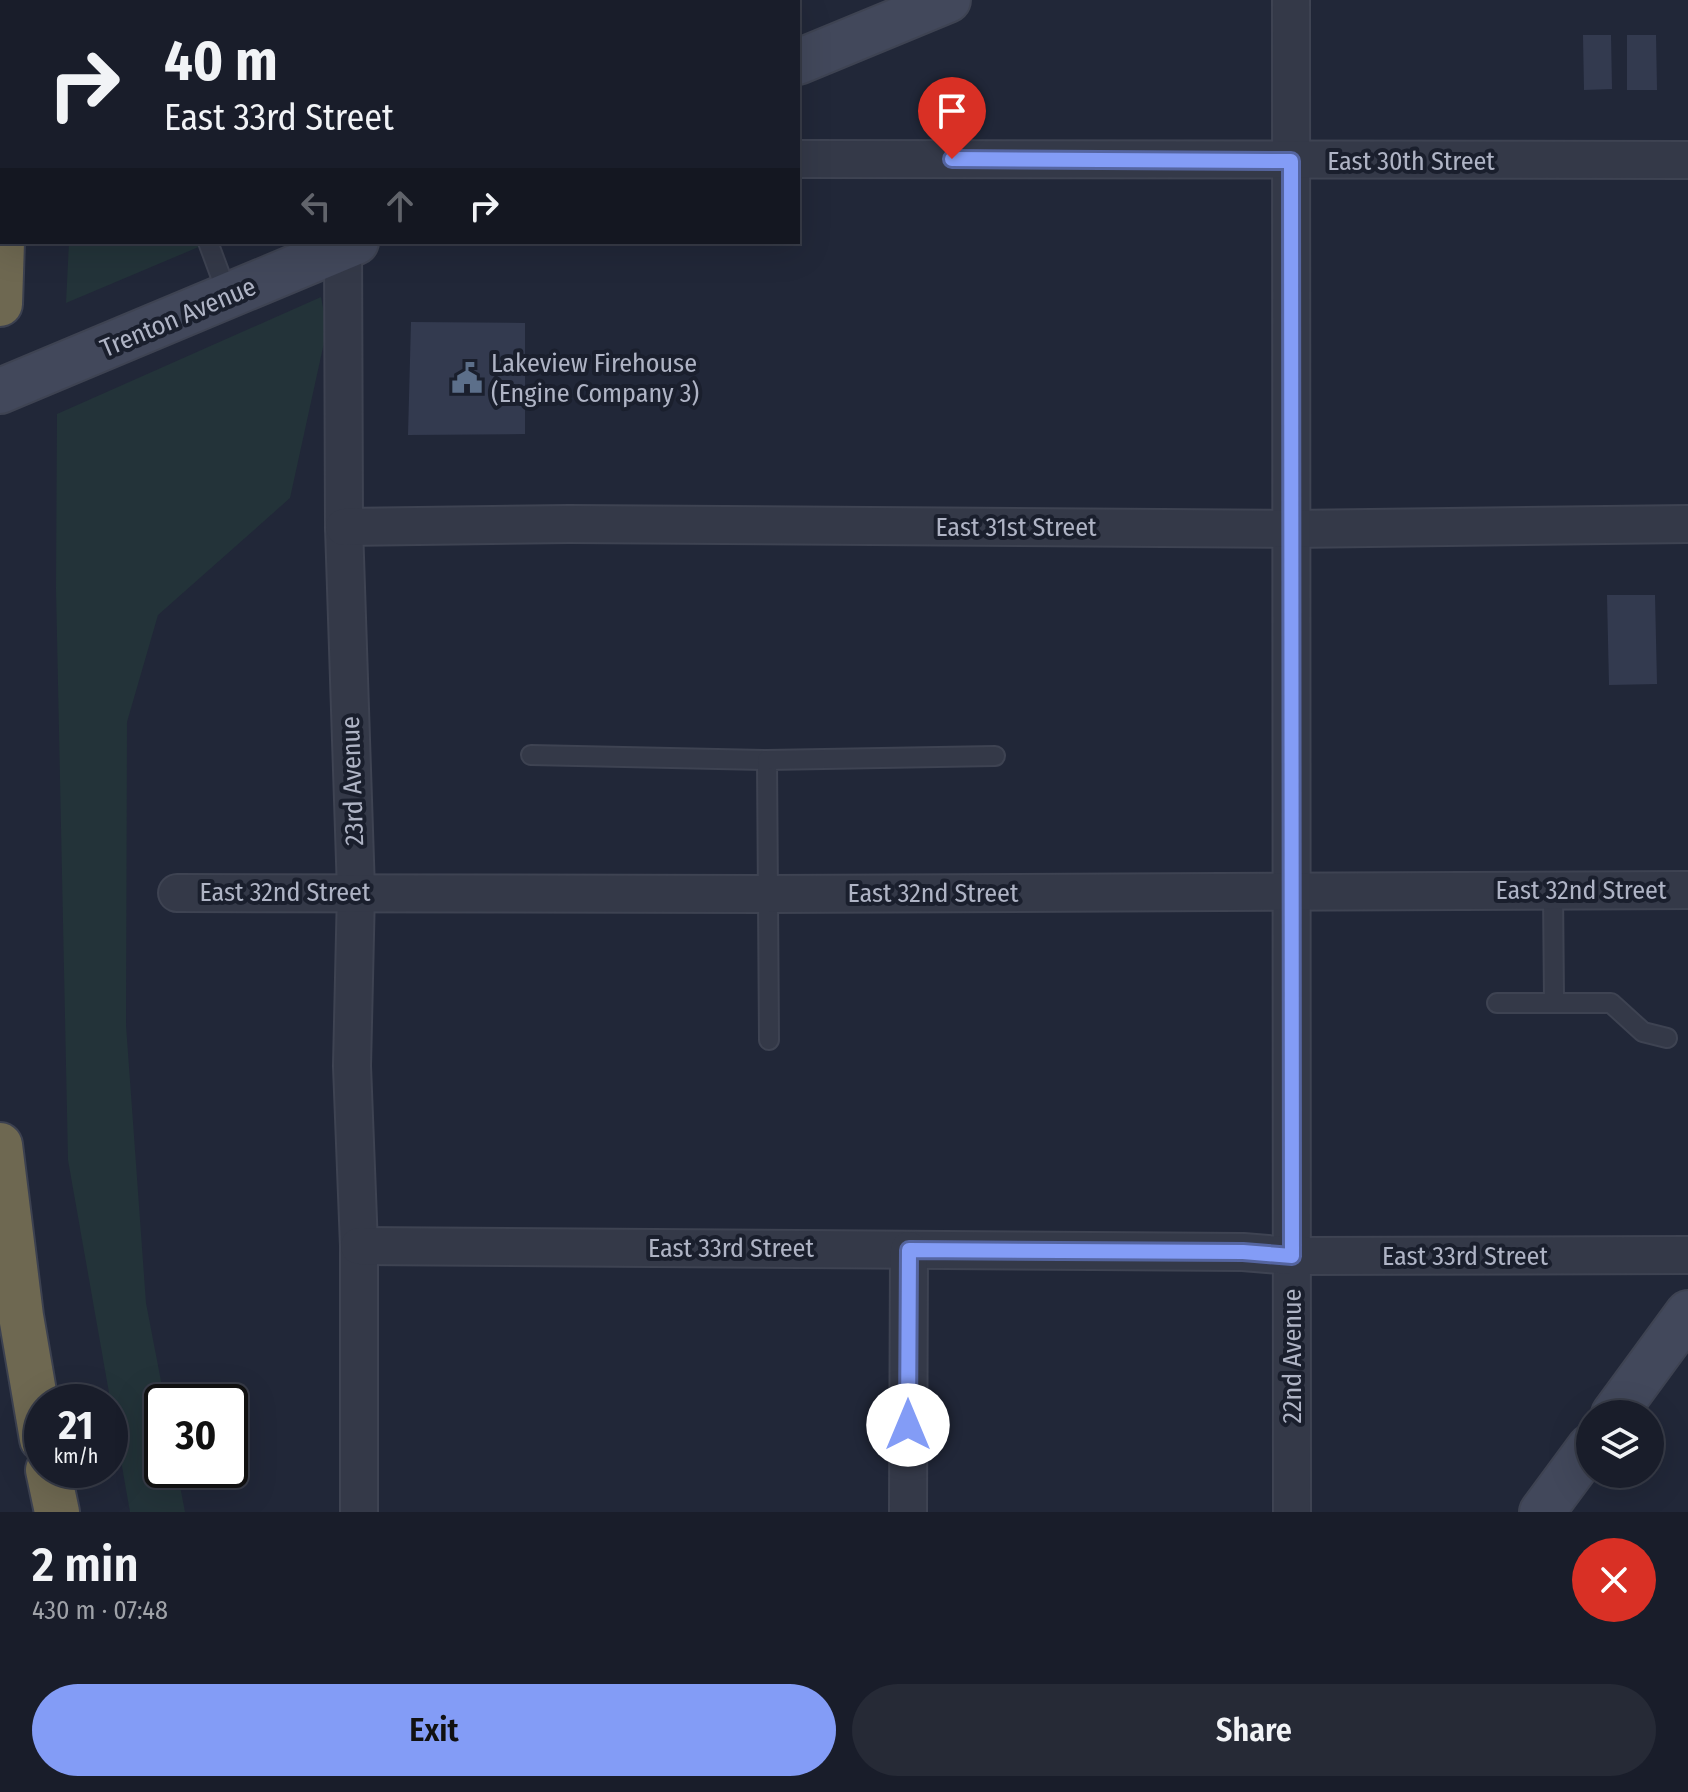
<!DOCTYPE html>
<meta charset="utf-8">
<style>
:root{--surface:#191d2a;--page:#262a36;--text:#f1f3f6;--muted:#9fa2a8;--line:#373b47;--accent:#839cf6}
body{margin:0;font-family:"Fira Sans Condensed",sans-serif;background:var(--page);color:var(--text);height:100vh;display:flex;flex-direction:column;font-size:30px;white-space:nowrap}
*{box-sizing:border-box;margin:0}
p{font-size:26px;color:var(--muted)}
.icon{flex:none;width:44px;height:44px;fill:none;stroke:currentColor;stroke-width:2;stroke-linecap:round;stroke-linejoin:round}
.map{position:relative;height:1512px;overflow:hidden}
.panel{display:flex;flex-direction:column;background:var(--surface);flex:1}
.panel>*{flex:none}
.guide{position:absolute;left:0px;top:0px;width:800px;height:244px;box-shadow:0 8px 32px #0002,0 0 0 2px var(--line);background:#191d2a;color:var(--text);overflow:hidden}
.fabs{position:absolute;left:1576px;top:1400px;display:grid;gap:16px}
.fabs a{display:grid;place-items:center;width:88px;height:88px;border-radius:50%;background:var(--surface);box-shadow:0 8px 32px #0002,0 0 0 2px var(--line);font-size:40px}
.speed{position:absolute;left:24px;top:1384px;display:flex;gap:16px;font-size:40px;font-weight:700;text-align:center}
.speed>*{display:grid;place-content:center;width:104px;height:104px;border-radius:50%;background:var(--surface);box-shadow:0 8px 32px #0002,0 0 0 2px var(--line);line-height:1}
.speed small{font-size:20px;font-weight:400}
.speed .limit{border:4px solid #111;border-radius:12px;background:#fff;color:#111}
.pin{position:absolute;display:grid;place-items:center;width:68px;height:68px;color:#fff;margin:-82px -34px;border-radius:50% 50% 50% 0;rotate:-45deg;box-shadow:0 0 8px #0007}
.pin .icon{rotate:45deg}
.me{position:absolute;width:88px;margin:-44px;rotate:0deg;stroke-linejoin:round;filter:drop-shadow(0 0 6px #0008)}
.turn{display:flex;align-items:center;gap:28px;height:168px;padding:0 32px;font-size:36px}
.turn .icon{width:104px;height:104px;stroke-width:2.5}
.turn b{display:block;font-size:56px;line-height:68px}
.lanes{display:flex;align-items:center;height:76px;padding:0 32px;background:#0003;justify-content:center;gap:40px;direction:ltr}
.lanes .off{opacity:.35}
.round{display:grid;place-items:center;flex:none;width:84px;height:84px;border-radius:42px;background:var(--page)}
.head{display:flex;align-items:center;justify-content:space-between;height:136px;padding:0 32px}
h1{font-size:48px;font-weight:600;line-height:60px}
.cta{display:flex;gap:16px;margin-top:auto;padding:16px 32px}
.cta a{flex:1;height:92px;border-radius:48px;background:var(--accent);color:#111;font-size:32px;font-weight:600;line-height:92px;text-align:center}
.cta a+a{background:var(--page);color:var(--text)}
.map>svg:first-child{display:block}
.green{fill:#233339}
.building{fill:#333a4f}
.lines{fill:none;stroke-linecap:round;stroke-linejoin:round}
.lane-casing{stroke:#3e4352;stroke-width:22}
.street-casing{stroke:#3e4352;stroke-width:40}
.secondary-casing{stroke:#3e4352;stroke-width:48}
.highway-casing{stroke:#3c4150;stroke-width:48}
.lane{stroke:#343948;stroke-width:18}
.street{stroke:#343948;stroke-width:36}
.secondary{stroke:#42485b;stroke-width:44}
.highway{stroke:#6e6851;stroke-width:44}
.route-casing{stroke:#5565a0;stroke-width:20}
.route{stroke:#839cf6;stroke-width:14}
.labels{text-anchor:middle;stroke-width:8;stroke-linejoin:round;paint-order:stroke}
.street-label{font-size:26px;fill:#afb4c5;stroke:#1a1f2d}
.poi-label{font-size:26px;fill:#afb4c5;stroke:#1a1f2d;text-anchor:start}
</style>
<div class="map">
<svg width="1688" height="1512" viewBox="0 0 1688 1512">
<rect width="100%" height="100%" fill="#212738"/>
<g class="green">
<polygon points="69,242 200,242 201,246 66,303"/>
<polygon points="321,297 327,329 290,498 158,615 127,722 126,1025 146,1303 165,1402 162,1402 162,1470 177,1470 185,1512 130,1512 68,1160 56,589 57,414"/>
</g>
<g class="building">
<polygon points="1583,35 1611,35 1612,89 1584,90"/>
<polygon points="1627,35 1656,35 1657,90 1627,90"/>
<polygon points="411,322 525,323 525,434 408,435"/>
<polygon points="1607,595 1655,595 1657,684 1609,685"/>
</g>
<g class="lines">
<defs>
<g id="lane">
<polyline points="208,242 228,296"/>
<polyline points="531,755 767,760"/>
<polyline points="1553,890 1554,1001"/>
<polyline points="1497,1003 1611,1003 1643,1032 1667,1038"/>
<polyline points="769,1040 767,760 995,756"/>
</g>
<g id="street">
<polyline points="343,0 343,2"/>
<polyline points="1291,0 1292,1512"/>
<polyline points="798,159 1688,160"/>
<polyline points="343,242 344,527 356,891 352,1066 359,1246 359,1512"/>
<polyline points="344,527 569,524 1291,529 1688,524"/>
<polyline points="177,893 768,894 1688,890"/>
<polyline points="359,1246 1243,1252 1292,1256 1688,1255"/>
<polyline points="908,1512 909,1250"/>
</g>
<g id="secondary">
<polyline points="798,62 948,0"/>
<polyline points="0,391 356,242"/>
<polyline points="1614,1414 1688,1313"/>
<polyline points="1542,1512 1590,1447"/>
</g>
<g id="highway">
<polyline points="11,2 11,0"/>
<polyline points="0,304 2,242"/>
<polyline points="0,1145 21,1316 42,1439"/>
<polyline points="48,1470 57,1512"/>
</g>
</defs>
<use href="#lane" class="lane-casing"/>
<use href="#street" class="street-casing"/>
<use href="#secondary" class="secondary-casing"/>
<use href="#highway" class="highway-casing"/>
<use href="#lane" class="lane"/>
<use href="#street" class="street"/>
<use href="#secondary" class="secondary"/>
<use href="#highway" class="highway"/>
</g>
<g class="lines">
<defs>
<polyline id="route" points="908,1425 909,1250 1243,1252 1292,1256 1291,161 952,159"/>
</defs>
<use href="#route" class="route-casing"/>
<use href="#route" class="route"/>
</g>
<defs>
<symbol id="civic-bare" viewBox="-9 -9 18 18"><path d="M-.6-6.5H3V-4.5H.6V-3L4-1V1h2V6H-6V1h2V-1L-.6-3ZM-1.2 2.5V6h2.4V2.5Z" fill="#5c6f8a" stroke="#1a1f2d" stroke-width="2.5" paint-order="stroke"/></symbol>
</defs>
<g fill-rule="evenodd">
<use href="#civic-bare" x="445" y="356" width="44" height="44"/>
</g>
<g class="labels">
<g class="street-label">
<text x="1411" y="170">East 30th Street</text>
<text transform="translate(178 317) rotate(-23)" y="9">Trenton Avenue</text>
<text x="1016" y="536">East 31st Street</text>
<text transform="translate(352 781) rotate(-92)" y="9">23rd Avenue</text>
<text x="1581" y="899">East 32nd Street</text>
<text x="285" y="901">East 32nd Street</text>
<text x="933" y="902">East 32nd Street</text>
<text x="731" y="1257">East 33rd Street</text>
<text x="1465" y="1265">East 33rd Street</text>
<text transform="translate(1292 1356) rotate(-90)" y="9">22nd Avenue</text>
</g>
<g class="poi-label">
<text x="491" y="372">Lakeview Firehouse<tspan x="491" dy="30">(Engine Company 3)</tspan></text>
</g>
</g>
</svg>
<div class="fabs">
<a><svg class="icon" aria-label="layers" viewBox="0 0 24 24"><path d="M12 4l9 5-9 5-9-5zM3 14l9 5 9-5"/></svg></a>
</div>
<div class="speed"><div>21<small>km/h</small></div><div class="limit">30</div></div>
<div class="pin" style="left:952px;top:159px;background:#d93025"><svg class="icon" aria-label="arrive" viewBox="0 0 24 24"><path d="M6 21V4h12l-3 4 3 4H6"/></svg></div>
<svg class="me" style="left:908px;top:1425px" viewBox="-20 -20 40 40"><circle r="19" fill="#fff"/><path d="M0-13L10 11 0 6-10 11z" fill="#839cf6"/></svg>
<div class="guide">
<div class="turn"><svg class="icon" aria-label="right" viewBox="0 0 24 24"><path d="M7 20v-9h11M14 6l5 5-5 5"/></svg><div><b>40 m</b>East 33rd Street</div></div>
<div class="lanes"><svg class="icon off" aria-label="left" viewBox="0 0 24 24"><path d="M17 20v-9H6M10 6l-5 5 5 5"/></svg><svg class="icon off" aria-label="ahead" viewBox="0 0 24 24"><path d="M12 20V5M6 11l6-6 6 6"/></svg><svg class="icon" aria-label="right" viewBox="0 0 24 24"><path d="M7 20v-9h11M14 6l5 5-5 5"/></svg></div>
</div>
</div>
<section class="panel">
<div class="head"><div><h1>2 min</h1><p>430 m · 07:48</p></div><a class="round" style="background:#d93025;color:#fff"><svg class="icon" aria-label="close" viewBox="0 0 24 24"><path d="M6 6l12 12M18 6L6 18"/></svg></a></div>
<div class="cta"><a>Exit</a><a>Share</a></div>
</section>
